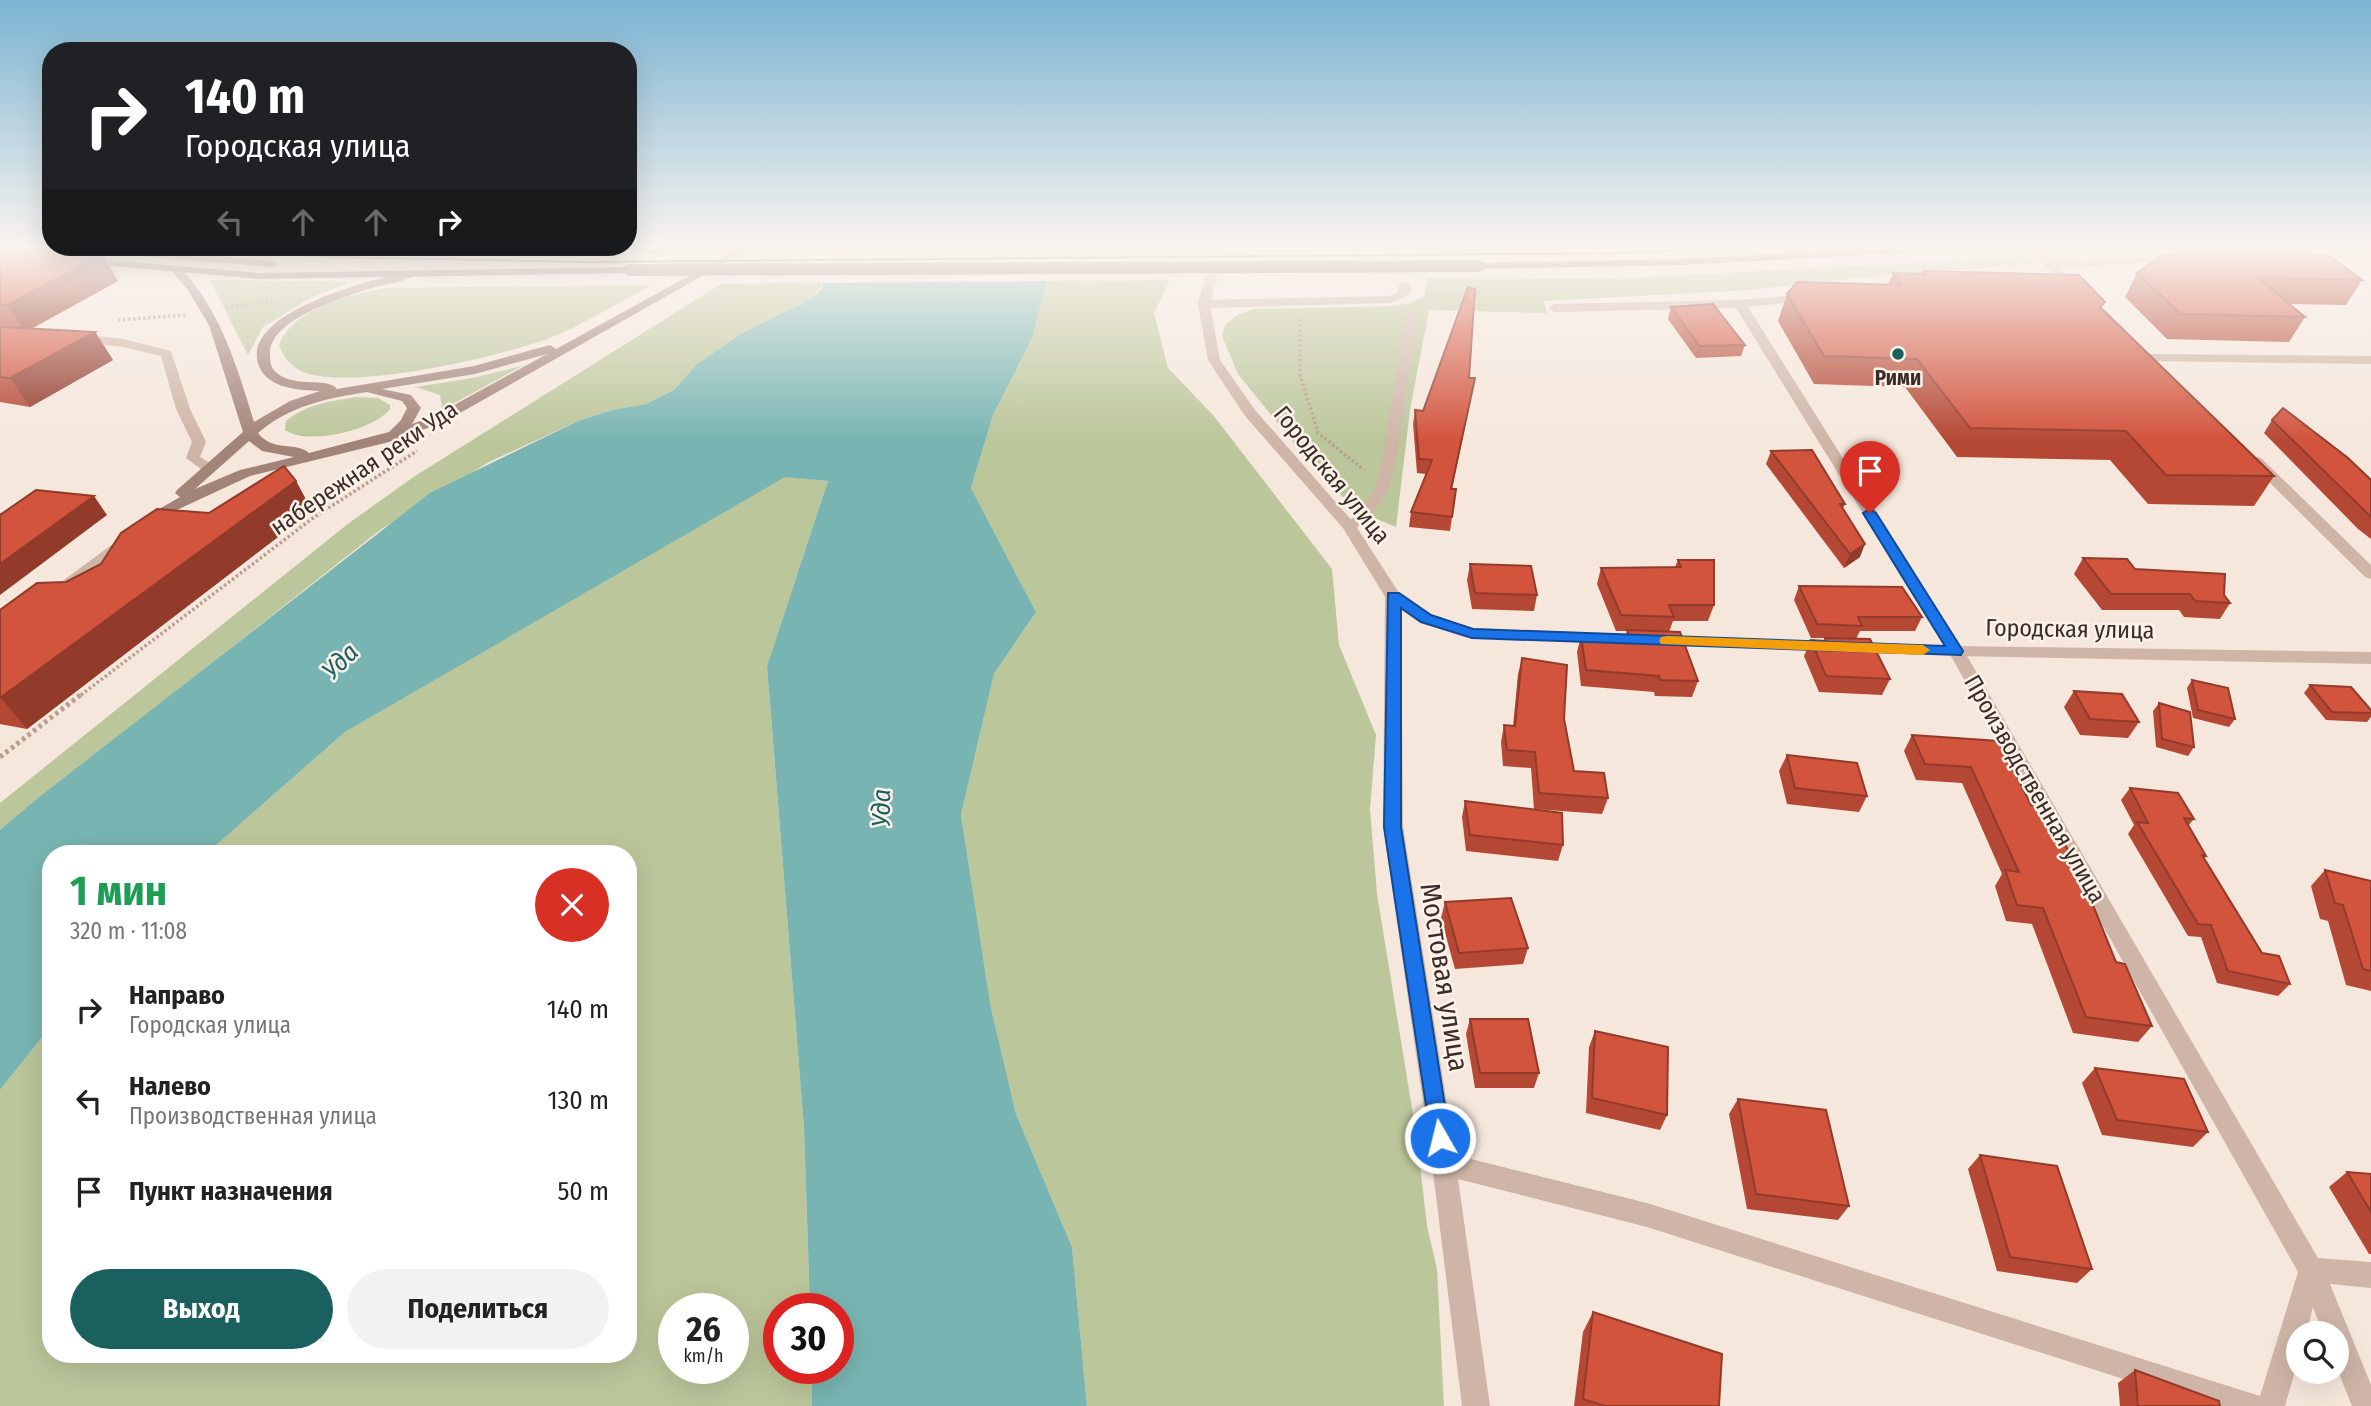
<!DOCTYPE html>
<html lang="ru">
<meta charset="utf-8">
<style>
:root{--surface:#fff;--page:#f2f2f2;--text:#222;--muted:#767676;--accent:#19605e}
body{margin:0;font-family:"Fira Sans Condensed",sans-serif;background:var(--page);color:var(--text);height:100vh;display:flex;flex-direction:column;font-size:26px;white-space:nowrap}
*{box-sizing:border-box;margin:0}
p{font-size:23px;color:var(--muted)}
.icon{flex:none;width:38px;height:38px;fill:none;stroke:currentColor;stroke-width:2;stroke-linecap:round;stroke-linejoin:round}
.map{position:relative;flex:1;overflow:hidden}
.drawer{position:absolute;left:42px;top:845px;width:595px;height:518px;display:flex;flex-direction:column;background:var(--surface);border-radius:28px;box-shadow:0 7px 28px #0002}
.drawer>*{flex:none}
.banner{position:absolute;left:42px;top:42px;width:595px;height:214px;border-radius:28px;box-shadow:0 7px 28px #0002;background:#202124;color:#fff;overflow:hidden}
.controls{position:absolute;left:2286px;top:1321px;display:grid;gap:14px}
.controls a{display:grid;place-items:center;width:63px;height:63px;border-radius:50%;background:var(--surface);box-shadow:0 7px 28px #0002;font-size:35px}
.speed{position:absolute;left:658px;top:1293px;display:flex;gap:14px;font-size:35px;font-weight:700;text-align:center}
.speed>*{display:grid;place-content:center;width:91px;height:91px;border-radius:50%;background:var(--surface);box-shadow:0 7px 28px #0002;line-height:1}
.speed small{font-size:18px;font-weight:400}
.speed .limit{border:10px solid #d22;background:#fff;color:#111}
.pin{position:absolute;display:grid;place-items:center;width:60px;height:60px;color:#fff;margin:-72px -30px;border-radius:50% 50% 50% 0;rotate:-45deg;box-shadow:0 0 7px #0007}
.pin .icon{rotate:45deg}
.me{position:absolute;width:77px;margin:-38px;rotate:352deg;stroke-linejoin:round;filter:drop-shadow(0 0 5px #0008)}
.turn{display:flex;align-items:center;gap:24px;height:147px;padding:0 28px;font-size:32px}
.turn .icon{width:91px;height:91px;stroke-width:2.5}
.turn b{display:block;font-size:49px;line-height:60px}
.lanes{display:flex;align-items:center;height:66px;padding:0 28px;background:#0003;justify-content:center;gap:35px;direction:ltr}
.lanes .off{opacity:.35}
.round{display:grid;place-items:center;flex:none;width:74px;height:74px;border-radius:37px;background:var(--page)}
.head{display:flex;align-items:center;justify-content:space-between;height:119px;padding:0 28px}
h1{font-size:42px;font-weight:700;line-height:52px;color:#1e9e55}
.button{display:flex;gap:14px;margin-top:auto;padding:14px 28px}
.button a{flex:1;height:80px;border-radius:42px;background:var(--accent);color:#fff;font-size:28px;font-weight:700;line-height:80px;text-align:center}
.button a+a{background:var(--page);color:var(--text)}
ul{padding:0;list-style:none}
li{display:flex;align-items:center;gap:21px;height:91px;padding:0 28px}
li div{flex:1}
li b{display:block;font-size:26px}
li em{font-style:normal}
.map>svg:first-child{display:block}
.green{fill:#bbc69a;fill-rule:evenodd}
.water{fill:#78b5b2}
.pier{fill:#f5e7dc}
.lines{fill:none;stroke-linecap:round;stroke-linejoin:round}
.tertiary-tunnel{stroke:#d0c2b8;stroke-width:12;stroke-dasharray:12 6;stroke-linecap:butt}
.path-far1{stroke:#ba9f91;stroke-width:3.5;stroke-dasharray:2.5 2.5;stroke-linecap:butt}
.path{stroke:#ba9f91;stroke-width:5;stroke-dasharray:3.5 3.5;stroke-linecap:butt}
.service{fill:#ceb5a7;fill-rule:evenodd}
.minor{fill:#ceb5a7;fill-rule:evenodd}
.tertiary{fill:#ceb5a7;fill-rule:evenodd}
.secondary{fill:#a28378;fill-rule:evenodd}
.primary{fill:#7d6158;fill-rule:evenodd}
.tram{stroke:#3a2c28;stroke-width:2}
.primary-bridge{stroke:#7d6158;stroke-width:12}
.wall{fill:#b54834}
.shaded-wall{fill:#933b2b}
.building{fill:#d2543d;stroke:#933b2b;stroke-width:2}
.route{fill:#1a73e8;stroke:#114b97;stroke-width:2}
.slow{fill:#f59e0b}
.poi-dot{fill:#19605e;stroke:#fcf2e9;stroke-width:2.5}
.labels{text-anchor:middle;stroke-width:5;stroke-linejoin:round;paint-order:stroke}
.far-poi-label{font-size:21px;font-weight:bold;fill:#3a2c28;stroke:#fcf2e9}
.street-label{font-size:24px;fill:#3a2c28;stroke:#fcf2e9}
.water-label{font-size:26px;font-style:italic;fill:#19605e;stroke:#fcf2e9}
.near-street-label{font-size:28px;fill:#3a2c28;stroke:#fcf2e9}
</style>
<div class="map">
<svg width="2371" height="1406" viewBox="0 0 2371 1406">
<rect width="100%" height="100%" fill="#f5e7dc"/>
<g class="green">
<polygon points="2029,257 2033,264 1877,276 1749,290 1544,301 1547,313 1429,310 1410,410 1396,527 1355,510 1294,443 1238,374 1222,336 1225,325 1239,314 1254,309 1393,306 1411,303 1424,296 1427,278 1608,279"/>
<polygon points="210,280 350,282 310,298 263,327 248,355"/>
<polygon points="1170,280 1154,313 1168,368 1213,415 1332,569 1339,645 1376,735 1370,809 1377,894 1417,1139 1427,1226 1437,1269 1444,1406 1087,1406 1072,1247 1016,1114 991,1008 961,815 994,674 1036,612 971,488 993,415 1033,336 1046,281"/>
<polygon points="824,282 813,298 742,333 697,364 674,390 646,404 612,410 578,421 489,462 380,530 0,830 0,803 349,523 415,476 721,284"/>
<path d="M 652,285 C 617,303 583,325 547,339 C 494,358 362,388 309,374 C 294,370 284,359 279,345 C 293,308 349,295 384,288 Z"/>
<polygon points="522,366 438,412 442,406 440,395 415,387 472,378"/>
<path d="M 356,397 L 378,398 L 390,405 L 390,409 C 374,430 308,446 285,430 L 286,421 C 306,404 331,401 356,397 Z"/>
<path d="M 785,476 L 828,481 L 767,666 L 804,1128 L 810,1309 L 779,1309 L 779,1368 L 811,1369 L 812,1406 L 0,1406 L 0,1090 L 51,1026 L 51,1354 L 628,1354 L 628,854 L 206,854 L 345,732 ZM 674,1309 L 733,1309 L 733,1368 L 674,1368 Z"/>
</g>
<polygon class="water" points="839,245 1078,245 1046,281 1033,336 993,415 971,488 1036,612 994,674 961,815 991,1008 1016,1114 1072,1247 1087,1406 812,1406 811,1369 838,1368 838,1309 810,1309 804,1128 767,666 828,481 785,477 345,732 206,854 51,854 51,1026 0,1090 0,830 38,798 430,493 578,421 612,410 646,404 674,390 697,364 742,333 813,298 822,288"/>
<polygon class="pier" points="836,245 1082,245 1051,281 820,283"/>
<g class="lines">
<polyline class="tertiary-tunnel" points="1208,287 1224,245"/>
<g class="path-far1">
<polyline points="1426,296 1479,295 1479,287"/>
<polyline points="226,307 276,302"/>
<polyline points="1300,319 1300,375 1318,433 1364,470"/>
<polyline points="118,320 186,315"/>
<polyline points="81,695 313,518 417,451"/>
</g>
<polyline class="path" points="0,757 83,693"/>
<g class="service">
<polygon points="2309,251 2313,252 2313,256 2274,258 2268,255 2274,252"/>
<polygon points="2180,256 2186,259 2184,261 2050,268 2044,265 2050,262"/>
<polygon points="1411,312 1417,316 1396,461 1388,491 1369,519 1354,529 1344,529 1342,526 1359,513 1374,491 1382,461 1405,316"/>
<polygon points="78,334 123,339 171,351 190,409 206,442 200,457 215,466 215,472 205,472 186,458 192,442 176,409 161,356 123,347 74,341 72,338"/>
<polygon points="2150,354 2371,356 2371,364 2146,361 2146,355"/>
</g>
<g class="minor">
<polygon points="2022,245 2033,245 2083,289 2083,293 2075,293"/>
<polygon points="1405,282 1411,285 1410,294 1391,303 1204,308 1198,304 1204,300 1389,296 1398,292 1399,285"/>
<polygon points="1807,294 1813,298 1811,300 1748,307 1964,651 2318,1258 2371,1262 2371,1288 2330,1284 2371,1385 2371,1406 2352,1406 2336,1366 2336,1334 2323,1334 2313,1307 2306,1334 2298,1334 2298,1361 2285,1406 2208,1406 1647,1227 1458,1179 1490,1406 1462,1406 1432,1164 1383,826 1385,596 1393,591 1401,596 1403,826 1455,1155 1647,1203 2260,1396 2298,1272 1948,651 1736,308 1554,312 1548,308 1554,304 1740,300"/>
<polygon points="2256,457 2261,458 2371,565 2371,579 2365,577 2251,464 2249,461"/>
<polygon points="125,535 133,540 130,543 65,594 53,594 51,591 53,588"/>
</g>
<polygon class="tertiary" points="1208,284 1214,287 1210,304 1220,360 1255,410 1354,523 1399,593 1432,615 1473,628 1956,646 2371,652 2371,664 1956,656 1472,638 1420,623 1387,600 1343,528 1245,416 1208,360 1198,304 1202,287"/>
<g class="secondary">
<path d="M 745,245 L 757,245 L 444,422 L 389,442 L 250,476 L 166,515 L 161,516 L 154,512 L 180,497 L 175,493 L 177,490 L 243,432 L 209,325 L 187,289 L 171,270 L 173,268 L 181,268 C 221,312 237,366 254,422 L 290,401 L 320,391 C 300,390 268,389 259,366 C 238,312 375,279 410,271 L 416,274 C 406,282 388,284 375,287 C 348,296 270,318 270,353 C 270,359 270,364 273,369 C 289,390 328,376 337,389 L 474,366 L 550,345 L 556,349 ZM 547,354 L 434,416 L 412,424 L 421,408 L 411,395 L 382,389 L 475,374 ZM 367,392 L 402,401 L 407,408 L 401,420 L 389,432 L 309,453 C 296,441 274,453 258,433 C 289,406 327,398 367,392 ZM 249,441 L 262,451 L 294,457 L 240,470 L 195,489 Z"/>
<polygon points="2364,245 2371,245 2371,249 2365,247"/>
</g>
<g class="primary">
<polygon points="628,245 649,245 651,247 645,250 401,250 395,247 628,247"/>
<polygon points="1942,245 2002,245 1997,248 1681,265 1478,269 1472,266 1478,263 1681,259"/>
<polygon points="64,247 106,247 273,261 279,264 273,267 69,250"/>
<polygon points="85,258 259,273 630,267 636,270 630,273 259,279 81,263 81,259"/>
</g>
<polyline class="tram" points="163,247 332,257 586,262 1626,253 1784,245"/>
<g class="primary-bridge">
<polyline points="645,247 996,245"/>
<polyline points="630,270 1478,266"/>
</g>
</g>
<g class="wall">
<polygon points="0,246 103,254 118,281 33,328 95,332 113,360 30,407 0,402"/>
<polygon points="1923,271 2102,308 2274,476 2254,506 2148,504 2110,460 1957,457 1905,387 1814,384 1778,321 1787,294 1888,284 1893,273 1922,273"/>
<polygon points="2137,273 2362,280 2346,305 2289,304 2305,317 2289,342 2167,339 2125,297"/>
<polygon points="1671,307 1745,345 1741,356 1696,358 1668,319"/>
<polygon points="1469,378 1475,378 1452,489 1456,489 1450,531 1409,527 1411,512 1426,474 1417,473 1413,424 1415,410 1423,411"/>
<polygon points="2272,420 2371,480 2371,539 2358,529 2264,433"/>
<polygon points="1771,451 1845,504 1843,508 1860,557 1844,568 1766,464"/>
<polygon points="296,481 312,511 27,729 0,724 0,610 66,582 209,513"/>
<polygon points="2083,558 2135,569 2224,595 2230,603 2220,619 2184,617 2179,610 2102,610 2074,574"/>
<polygon points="1678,560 1714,605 1708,621 1673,621 1669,632 1698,681 1692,697 1655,696 1654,692 1581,686 1577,652 1581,636 1624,640 1627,631 1616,631 1597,584 1601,568 1675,567"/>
<polygon points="1470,564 1537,595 1534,611 1472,609 1467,580"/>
<polygon points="1799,586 1922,617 1915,631 1860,631 1856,639 1890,679 1882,695 1819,692 1804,656 1811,640 1824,641 1825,638 1811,638 1794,600"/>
<polygon points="1522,658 1564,719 1574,771 1608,798 1602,814 1534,809 1531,768 1503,766 1501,742 1504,725 1513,726 1518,674"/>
<polygon points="2192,680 2235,719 2229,727 2193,718 2187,688"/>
<polygon points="2310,685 2371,710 2371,717 2367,722 2326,720 2304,693"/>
<polygon points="2074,691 2139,722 2128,738 2080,735 2064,707"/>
<polygon points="2159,703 2194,747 2188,756 2156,747 2153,711"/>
<polygon points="1912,735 1999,741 2031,805 2152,1026 2138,1042 2073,1033 2032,924 2006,921 1995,886 2002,874 1962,783 1916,780 1904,751"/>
<polygon points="1787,755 1867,796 1859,812 1787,804 1779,771"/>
<polygon points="2130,788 2194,819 2188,826 2206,856 2204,858 2262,953 2290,984 2278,996 2217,983 2201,937 2188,936 2128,834 2134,825 2121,800"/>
<polygon points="1465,801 1563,845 1558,861 1466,851 1462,817"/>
<polygon points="2325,870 2371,881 2371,991 2346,985 2328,921 2320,919 2311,886"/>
<polygon points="1445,902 1528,948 1523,964 1455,969 1441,918"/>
<polygon points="1470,1019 1539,1073 1534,1088 1475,1088 1466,1034"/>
<polygon points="1595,1031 1667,1115 1660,1130 1586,1113 1589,1047"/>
<polygon points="2095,1068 2208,1132 2193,1147 2102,1135 2082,1083"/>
<polygon points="1738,1099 1849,1206 1838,1220 1747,1209 1729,1114"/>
<polygon points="1980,1155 2092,1269 2077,1283 1997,1271 1968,1169"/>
<polygon points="2347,1172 2371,1174 2371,1254 2369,1254 2329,1187"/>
<polygon points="1593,1312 1719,1406 1574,1406 1583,1332"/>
<polygon points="2135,1370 2220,1406 2120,1406 2118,1383"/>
</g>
<g class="shaded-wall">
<polygon points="103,254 118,281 25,332 7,305"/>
<polygon points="95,332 113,360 30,407 10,378"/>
<polygon points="296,481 312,511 27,729 1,698"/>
<polygon points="94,496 107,515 0,595 0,564"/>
<polygon points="1865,544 1860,557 1844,568 1850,554"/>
</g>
<g class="building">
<polygon points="0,246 103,254 7,305 0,304"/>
<polygon points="2186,251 2328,255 2362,280 2258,278 2305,317 2181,314 2137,273 2160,257"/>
<polygon points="1923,271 2079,275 2105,302 2100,307 2274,476 2166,475 2126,431 1970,428 1917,359 1824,356 1787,294 1797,282 1901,285 1893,273 1925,274"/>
<polygon points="1468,287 1475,289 1469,378 1475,378 1451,489 1456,489 1452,517 1411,512 1432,460 1419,459 1415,410 1423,411"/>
<polygon points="1713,304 1745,345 1700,346 1671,307"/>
<polygon points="2,327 95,332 10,378 0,377 0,328"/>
<polygon points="2283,408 2348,458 2371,480 2371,517 2272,420"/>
<polygon points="1812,450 1845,504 1840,504 1865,544 1850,554 1771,451"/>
<polygon points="284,466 296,481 0,698 0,610 37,583 66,582 101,564 121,533 157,509 209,513"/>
<polygon points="36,490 94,496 0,564 0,515"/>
<polygon points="2083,558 2127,559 2135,569 2225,574 2224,595 2230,603 2195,601 2190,594 2111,594"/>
<polygon points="1678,560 1714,560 1714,605 1669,605 1674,617 1621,615 1601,568 1681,567"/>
<polygon points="1470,564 1531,566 1537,595 1475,593"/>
<polygon points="1799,586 1902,587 1922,617 1858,617 1862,626 1817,624"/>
<polygon points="1627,630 1680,632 1698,681 1660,680 1659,676 1586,670 1581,636 1631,640"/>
<polygon points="1825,638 1870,639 1890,679 1826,676 1811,640 1826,641"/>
<polygon points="1522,658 1567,665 1564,719 1574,771 1604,773 1608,798 1539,793 1535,752 1507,750 1504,725 1515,726"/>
<polygon points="2192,680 2228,688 2235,719 2198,710"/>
<polygon points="2310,685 2351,687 2371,710 2371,713 2332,712"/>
<polygon points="2074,691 2122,694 2139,722 2090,719"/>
<polygon points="2159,703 2190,712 2194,747 2162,739"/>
<polygon points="1912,735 1999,741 2031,805 2045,806 2080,873 2116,962 2125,964 2152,1026 2086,1017 2043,908 2017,905 2005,870 2019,872 1971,767 1925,764"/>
<polygon points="1787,755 1857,763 1867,796 1795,788"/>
<polygon points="2130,788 2178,793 2194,819 2184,818 2206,856 2202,855 2262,953 2279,956 2290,984 2228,971 2211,925 2198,924 2137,822 2148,823"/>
<polygon points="1465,801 1562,813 1563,845 1470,835"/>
<polygon points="2325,870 2371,881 2371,971 2363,969 2343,905 2335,903"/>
<polygon points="1511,898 1528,948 1459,953 1445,902"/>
<polygon points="1470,1019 1528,1019 1539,1073 1480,1073"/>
<polygon points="1595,1031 1668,1047 1667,1115 1592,1098"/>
<polygon points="2095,1068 2184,1079 2208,1132 2117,1120"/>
<polygon points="1738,1099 1826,1110 1849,1206 1756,1194"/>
<polygon points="1980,1155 2057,1166 2092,1269 2010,1257"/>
<polygon points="2347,1172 2371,1174 2371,1212"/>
<polygon points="1593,1312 1722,1354 1719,1406 1605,1406 1583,1399"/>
<polygon points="2135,1370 2219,1401 2220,1406 2138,1406"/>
</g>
<linearGradient id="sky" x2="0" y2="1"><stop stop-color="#7bb4d2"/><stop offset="0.56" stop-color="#faf4ef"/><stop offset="1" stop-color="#faf4ef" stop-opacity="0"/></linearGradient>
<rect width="2371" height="441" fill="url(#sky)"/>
<polygon class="route" points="1870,509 1876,513 1963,651 1961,655 1472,638 1421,622 1401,608 1401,827 1450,1138 1447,1145 1440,1148 1432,1145 1384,827 1388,593 1399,593 1431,615 1473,629 1945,646 1863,513"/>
<polygon class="slow" points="1667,636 1923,645 1930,650 1923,655 1661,644 1659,641 1661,637"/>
<circle class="poi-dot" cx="1898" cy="354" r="7"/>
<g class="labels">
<g class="far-poi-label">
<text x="1898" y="385">Рими</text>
</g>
<g class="street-label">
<text transform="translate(364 468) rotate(-34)" y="8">набережная реки Уда</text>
<text transform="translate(1332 475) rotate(51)" y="8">Городская улица</text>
<text transform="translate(2070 629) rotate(1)" y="8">Городская улица</text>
<text transform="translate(2035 789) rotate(60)" y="8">Производственная улица</text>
</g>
<g class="water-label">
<text transform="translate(340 661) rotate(-45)" y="9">Уда</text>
<text transform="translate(881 808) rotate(-89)" y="9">Уда</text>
</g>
<g class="near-street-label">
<text transform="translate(1445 977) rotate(81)" y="10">Мостовая улица</text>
</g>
</g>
</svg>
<div class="controls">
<a><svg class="icon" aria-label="search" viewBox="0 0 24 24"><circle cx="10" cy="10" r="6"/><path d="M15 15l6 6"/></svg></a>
</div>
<div class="speed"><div>26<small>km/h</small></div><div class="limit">30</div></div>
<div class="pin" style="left:1870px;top:513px;background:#d93025"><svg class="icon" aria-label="arrive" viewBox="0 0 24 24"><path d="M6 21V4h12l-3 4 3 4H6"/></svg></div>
<svg class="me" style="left:1440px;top:1138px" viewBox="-20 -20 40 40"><circle r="17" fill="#1a73e8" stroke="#fff" stroke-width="3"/><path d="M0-11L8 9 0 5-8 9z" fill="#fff"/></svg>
<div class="banner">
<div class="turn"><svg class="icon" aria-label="right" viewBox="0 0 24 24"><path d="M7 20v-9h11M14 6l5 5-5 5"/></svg><div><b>140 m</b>Городская улица</div></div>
<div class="lanes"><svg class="icon off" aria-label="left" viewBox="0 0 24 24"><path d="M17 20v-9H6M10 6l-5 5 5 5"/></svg><svg class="icon off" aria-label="ahead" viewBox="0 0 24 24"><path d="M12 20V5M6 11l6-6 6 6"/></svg><svg class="icon off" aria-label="ahead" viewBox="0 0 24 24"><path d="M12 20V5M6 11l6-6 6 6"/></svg><svg class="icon" aria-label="right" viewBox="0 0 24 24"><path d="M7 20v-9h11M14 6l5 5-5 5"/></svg></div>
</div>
<section class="drawer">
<div class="head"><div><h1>1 мин</h1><p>320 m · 11:08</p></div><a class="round" style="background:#d93025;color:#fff"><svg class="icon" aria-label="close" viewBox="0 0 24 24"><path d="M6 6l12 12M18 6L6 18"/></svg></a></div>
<ul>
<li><svg class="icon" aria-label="right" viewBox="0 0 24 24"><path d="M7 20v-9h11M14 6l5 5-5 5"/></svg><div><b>Направо</b><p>Городская улица</p></div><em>140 m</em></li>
<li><svg class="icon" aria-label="left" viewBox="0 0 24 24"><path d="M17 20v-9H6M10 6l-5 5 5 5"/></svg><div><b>Налево</b><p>Производственная улица</p></div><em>130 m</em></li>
<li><svg class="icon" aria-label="arrive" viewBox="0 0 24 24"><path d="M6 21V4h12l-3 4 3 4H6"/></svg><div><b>Пункт назначения</b></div><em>50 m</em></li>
</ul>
<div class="button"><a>Выход</a><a>Поделиться</a></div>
</section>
</div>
